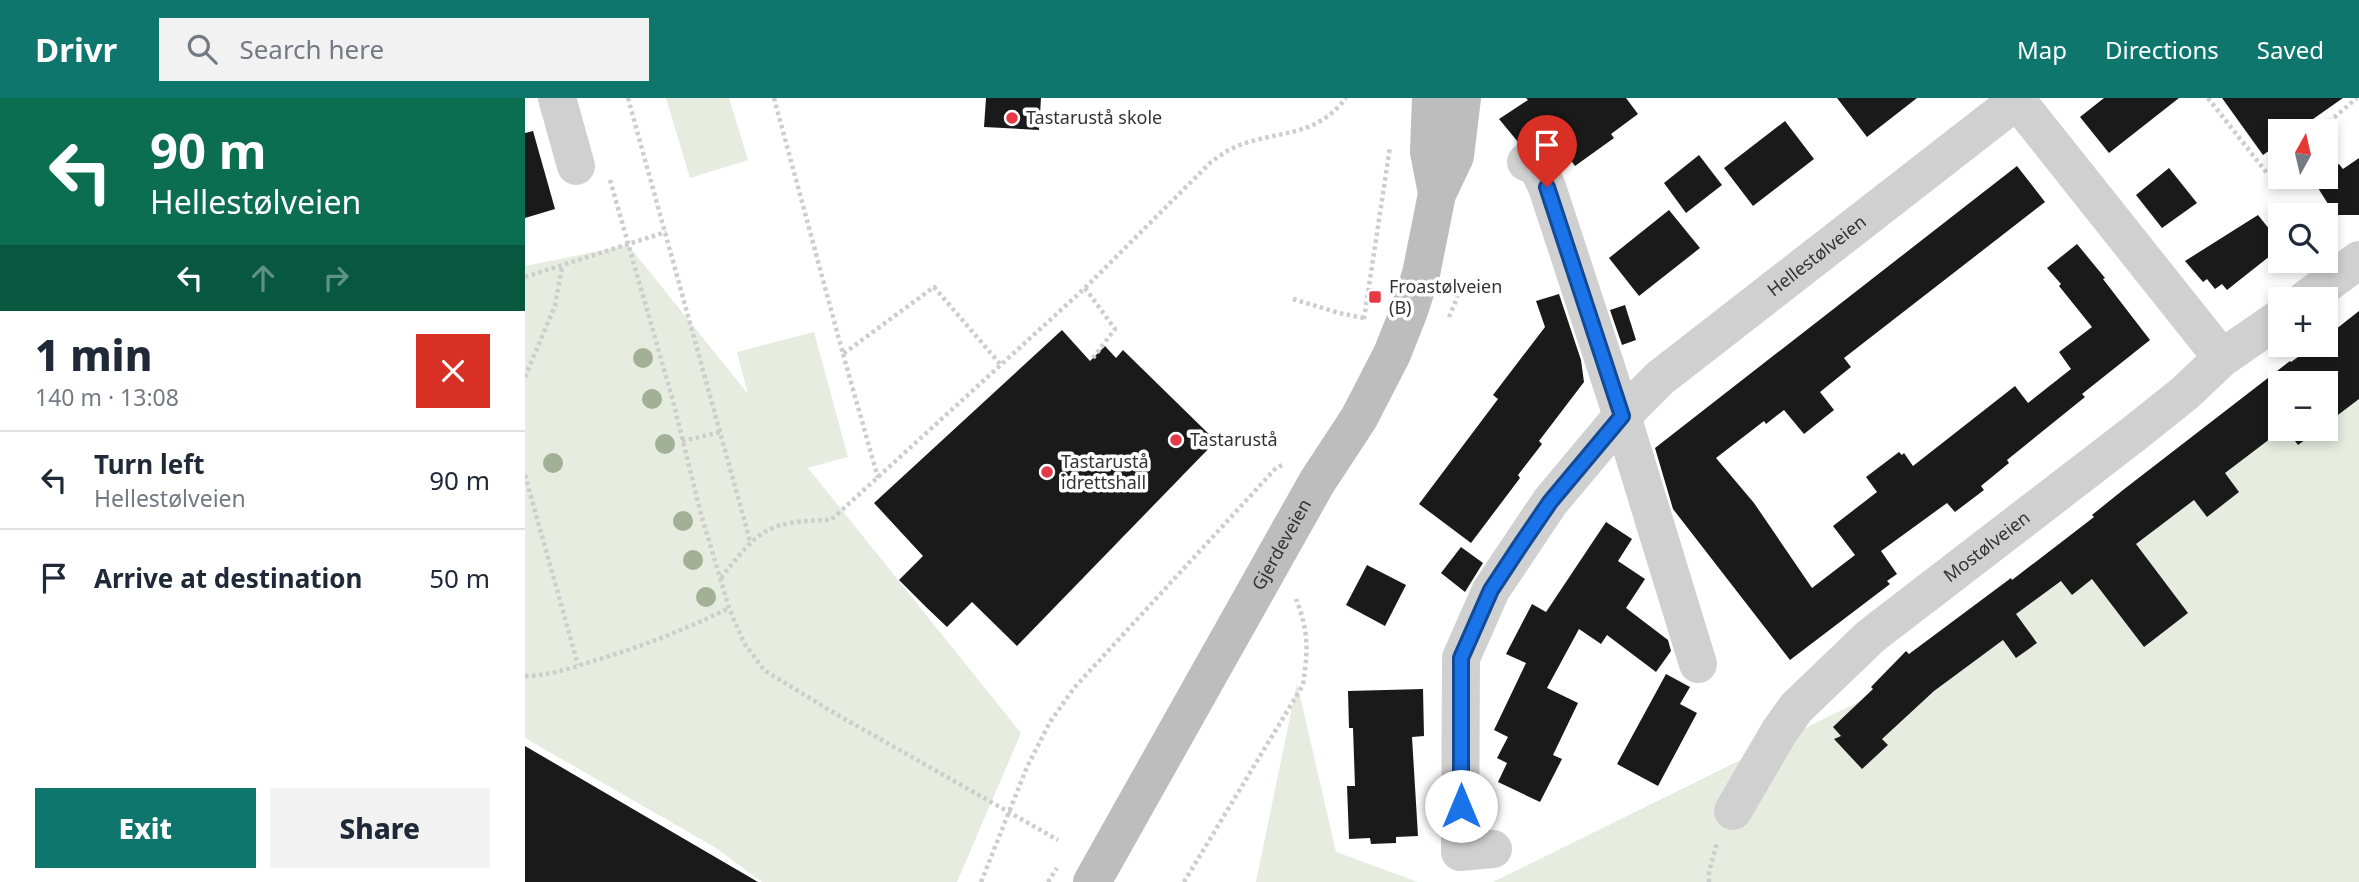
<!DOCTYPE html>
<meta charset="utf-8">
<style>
:root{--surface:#fff;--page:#f2f2f3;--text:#1f2937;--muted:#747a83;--line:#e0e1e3;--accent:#0f766e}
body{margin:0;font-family:"Noto Sans",sans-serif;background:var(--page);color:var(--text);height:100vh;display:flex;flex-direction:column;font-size:26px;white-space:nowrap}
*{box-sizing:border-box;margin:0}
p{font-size:23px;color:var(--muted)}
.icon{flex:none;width:38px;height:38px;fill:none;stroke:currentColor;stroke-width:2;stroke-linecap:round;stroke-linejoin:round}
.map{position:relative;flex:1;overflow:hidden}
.details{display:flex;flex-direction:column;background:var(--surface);width:525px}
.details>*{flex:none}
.hud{background:#0b6e4f;color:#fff;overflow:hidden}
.needle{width:46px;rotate:8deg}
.buttons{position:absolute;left:1743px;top:21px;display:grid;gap:14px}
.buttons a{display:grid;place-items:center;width:70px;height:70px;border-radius:0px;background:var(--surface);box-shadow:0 4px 10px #0003;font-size:35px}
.pin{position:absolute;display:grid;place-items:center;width:60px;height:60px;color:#fff;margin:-72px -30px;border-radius:50% 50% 50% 0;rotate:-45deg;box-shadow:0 0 7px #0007}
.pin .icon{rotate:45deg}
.me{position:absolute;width:77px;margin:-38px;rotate:0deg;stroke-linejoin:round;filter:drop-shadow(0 0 5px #0008)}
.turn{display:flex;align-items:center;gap:24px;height:147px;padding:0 35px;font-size:32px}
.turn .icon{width:91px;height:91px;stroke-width:2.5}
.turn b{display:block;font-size:49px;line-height:60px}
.lanes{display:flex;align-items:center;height:66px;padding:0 35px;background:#0003;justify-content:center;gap:35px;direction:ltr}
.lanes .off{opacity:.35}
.round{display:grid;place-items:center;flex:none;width:74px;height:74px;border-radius:0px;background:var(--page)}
.summary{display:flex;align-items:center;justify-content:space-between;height:119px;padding:0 35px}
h1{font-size:42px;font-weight:800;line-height:52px}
.primary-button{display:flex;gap:14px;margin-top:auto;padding:14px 35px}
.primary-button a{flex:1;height:80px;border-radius:0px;background:var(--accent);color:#fff;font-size:28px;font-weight:800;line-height:80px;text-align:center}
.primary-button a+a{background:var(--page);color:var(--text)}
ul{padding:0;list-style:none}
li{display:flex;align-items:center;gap:21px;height:98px;padding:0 35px;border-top:2px solid var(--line)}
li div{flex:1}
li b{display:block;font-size:26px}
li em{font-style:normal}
header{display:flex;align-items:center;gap:42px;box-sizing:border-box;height:98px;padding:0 35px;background:var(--accent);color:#fff}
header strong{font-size:33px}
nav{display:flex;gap:38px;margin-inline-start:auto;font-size:24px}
.search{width:490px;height:63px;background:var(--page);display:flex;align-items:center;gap:18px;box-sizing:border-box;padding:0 24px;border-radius:0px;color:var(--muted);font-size:26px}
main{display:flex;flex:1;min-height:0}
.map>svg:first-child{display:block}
.green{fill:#e6ecdf}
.building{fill:#1a1a1a}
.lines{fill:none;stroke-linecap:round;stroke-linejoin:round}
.path{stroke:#cdcdcd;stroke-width:4.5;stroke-dasharray:3.5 3.5;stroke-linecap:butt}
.street{stroke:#d0d0d0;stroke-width:38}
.secondary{stroke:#bdbdbd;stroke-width:38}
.tree{fill:#a2b095}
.route-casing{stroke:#114b97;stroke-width:18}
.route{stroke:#1a73e8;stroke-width:12}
.poi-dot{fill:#e63946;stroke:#fff;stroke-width:2.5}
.labels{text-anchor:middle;stroke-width:7;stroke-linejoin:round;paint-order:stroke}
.poi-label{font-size:18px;fill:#333;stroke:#fff;text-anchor:start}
.street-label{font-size:18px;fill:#333;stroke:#fff}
</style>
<header>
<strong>Drivr</strong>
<div class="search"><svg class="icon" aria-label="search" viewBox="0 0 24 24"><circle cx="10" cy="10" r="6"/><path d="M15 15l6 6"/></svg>Search here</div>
<nav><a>Map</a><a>Directions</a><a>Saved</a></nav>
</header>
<main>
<section class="details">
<div class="hud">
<div class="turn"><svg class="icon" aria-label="left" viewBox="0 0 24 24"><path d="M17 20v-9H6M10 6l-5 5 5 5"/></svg><div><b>90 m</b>Hellestølveien</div></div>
<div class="lanes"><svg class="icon" aria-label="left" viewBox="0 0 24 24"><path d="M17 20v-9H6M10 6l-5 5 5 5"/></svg><svg class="icon off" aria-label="ahead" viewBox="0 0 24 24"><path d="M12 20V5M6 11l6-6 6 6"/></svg><svg class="icon off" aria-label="right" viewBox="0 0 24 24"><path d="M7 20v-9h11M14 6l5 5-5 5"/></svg></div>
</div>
<div class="summary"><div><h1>1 min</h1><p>140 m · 13:08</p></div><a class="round" style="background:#d93025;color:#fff"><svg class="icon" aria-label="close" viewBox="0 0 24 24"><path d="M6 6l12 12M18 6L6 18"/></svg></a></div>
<ul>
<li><svg class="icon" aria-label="left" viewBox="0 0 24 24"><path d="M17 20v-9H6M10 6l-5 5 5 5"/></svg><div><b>Turn left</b><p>Hellestølveien</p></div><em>90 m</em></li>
<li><svg class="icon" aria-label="arrive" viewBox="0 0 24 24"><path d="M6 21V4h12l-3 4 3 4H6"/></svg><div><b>Arrive at destination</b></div><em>50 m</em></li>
</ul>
<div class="primary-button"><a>Exit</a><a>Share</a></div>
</section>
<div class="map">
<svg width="1834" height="784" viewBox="0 0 1834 784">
<rect width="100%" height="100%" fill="#fff"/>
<g class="green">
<polygon points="141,0 204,0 223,62 165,80"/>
<polygon points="103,147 223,296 212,254 289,234 323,359 283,370 496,635 432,784 237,784 191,750 0,640 0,168"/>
<polygon points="1834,231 1834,784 968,784 1394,574 1755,287 1755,331 1801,331 1801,285 1757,285 1795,256"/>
<polygon points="772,585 811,754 893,784 731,784"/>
</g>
<g class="building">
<polygon points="461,0 516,0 514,32 459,29"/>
<polygon points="1001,0 1101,0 1113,16 1086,36 1089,40 1050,68 1023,30 1003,43 993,44 974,21 1003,2"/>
<polygon points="1312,0 1392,0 1342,39"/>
<polygon points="1579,0 1654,0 1584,55 1555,19"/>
<polygon points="1697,0 1818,0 1771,33 1755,33 1755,45 1738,57"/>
<polygon points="1260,23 1289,61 1228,108 1199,70"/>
<polygon points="8,33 30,111 0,120 0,35"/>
<polygon points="1174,57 1197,87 1161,115 1139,85"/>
<polygon points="1834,60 1834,117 1810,117 1788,82 1794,79 1801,79 1801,74 1814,66 1818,71"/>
<polygon points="1492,68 1520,104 1319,260 1326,269 1295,294 1309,312 1279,336 1259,312 1241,326 1239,323 1191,360 1229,405 1287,490 1330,457 1308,428 1352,394 1341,379 1374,354 1377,357 1379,355 1388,368 1490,288 1503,305 1546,271 1534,254 1567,229 1534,188 1536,186 1522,170 1552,146 1580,180 1578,181 1625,242 1557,296 1560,299 1482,362 1484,365 1456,388 1459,392 1430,414 1422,405 1356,453 1372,476 1362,483 1365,486 1265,562 1148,411 1130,350"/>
<polygon points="1644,70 1672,105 1637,130 1611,97"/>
<polygon points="1144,112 1175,150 1114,198 1084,160"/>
<polygon points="1733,117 1753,142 1745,148 1750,154 1702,192 1697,186 1690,191 1682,181 1678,184 1660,163"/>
<polygon points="1034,196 1056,262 1059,284 1014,343 1017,346 993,377 995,380 946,445 894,406 973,301 968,297 1020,229 1011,203"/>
<polygon points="1100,207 1111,242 1097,247 1085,212"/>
<polygon points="1834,213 1834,301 1801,326 1801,285 1755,285 1755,331 1758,331 1700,375 1714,394 1682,419 1669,402 1611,446 1663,515 1619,549 1567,481 1547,497 1536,483 1491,516 1512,545 1491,560 1478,542 1409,593 1357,641 1363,647 1337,671 1309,641 1316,638 1308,629 1348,591 1346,589 1381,553 1384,556 1486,480 1487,482 1569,419 1567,417 1598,392 1765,263 1766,264 1790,247 1801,247 1801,239"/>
<polygon points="537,232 565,263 580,248 591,260 598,252 691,343 492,548 447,504 422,529 401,509 374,482 398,458 349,405"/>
<polygon points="1761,331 1795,331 1773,347"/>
<polygon points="1081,424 1107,441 1093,463 1120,481 1101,510 1143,542 1146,553 1131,574 1082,537 1076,546 1054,531 1022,590 1053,605 1028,657 1037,661 1015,704 973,684 982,665 972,660 983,639 969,632 1001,565 981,556 1007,506 1021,514"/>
<polygon points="936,449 958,465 940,494 916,475"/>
<polygon points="842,467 881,487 860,528 821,507"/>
<polygon points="1141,576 1165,589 1155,606 1172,615 1133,688 1092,666"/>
<polygon points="898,591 899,638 887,639 893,738 871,739 871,745 846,746 845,740 824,741 822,688 830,688 828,630 824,630 823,593"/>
<polygon points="0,648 233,784 0,784"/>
</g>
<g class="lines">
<g class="path">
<polyline points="103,0 225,443"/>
<polyline points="249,0 318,256 409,189 476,267"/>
<polyline points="1683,0 1742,75 1755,64"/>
<polyline points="1793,33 1832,0"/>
<polyline points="85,82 148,303 176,416 204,510 219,545 239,572 304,612 533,742"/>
<polyline points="0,179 141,134"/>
<polyline points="560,190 590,231 568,260"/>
<polyline points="768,201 814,215 839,220"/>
<polyline points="924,219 932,200 935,184"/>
<polyline points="839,221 865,49"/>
<polyline points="318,256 353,380"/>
<polyline points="0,279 30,208 37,168"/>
<polyline points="157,343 196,334"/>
<polyline points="0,377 53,567"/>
<path d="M 196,480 C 234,431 243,423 306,422 L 560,190 L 686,64 C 692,60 698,55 704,52 C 747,30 787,44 821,0"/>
<path d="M 0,578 C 24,578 46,570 68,563 C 115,549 160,532 204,510"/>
<polyline points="456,784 502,669 525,624 549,590 751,370 760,366"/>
<polyline points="523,784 532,770"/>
<path d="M 659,784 L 778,587 C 783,552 784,534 771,501"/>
<polyline points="1184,784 1184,774 1192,745"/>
</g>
<g class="street">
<polyline points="32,0 51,68"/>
<polyline points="1490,0 1697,260"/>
<polyline points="1001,64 1013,70 1022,89 1097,318 1173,566"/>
<polyline points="1781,201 1834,162"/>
<path id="s1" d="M 1208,713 L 1254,634 L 1271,610 L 1346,538 L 1610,335 L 1660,295 L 1697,260 L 1755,220"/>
<path id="s2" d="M 968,751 L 935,754 L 936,560 L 966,492 L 1025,404 L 1097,318 L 1135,280 L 1495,0"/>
</g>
<g class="secondary">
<polyline points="906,0 904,54 912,95"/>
<path id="s3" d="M 567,784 L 792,384 L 834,320 L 867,256 L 884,213 L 896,176 L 912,96 L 930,58 L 937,0"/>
</g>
</g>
<g class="tree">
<circle cx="118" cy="260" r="10"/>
<circle cx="127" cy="301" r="10"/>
<circle cx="140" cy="346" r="10"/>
<circle cx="28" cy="365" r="10"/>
<circle cx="158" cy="423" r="10"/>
<circle cx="168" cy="462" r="10"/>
<circle cx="181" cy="499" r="10"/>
</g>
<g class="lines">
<defs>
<polyline id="route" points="936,708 936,560 966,492 995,448 1025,404 1097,318 1022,89"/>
</defs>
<use href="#route" class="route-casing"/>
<use href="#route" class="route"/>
</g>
<g class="poi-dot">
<circle cx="487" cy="20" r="7"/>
<rect x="843" y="192" width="14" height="14" rx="3.5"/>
<circle cx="651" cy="342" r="7"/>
<circle cx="522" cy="374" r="7"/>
</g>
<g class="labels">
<g class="poi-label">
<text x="501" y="26">Tastarustå skole</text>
<text x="864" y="195">Froastølveien<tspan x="864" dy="21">(B)</tspan></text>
<text x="665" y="348">Tastarustå</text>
<text x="536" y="370">Tastarustå<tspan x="536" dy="21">idrettshall</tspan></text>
</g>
<g class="street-label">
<text dy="6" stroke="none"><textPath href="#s2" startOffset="772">Hellestølveien</textPath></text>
<text dy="6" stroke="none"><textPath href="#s3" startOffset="387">Gjerdeveien</textPath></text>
<text dy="6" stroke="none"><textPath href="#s1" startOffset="371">Mostølveien</textPath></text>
</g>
</g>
</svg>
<div class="buttons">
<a><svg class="needle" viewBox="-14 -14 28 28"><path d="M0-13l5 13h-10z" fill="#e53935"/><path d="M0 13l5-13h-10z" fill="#747a83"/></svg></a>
<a><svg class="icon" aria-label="search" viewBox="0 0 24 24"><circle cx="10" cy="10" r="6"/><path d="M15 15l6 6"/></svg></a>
<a>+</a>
<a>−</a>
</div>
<div class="pin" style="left:1022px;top:89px;background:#d93025"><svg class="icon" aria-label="arrive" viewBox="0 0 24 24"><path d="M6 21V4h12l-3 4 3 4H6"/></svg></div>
<svg class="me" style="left:936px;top:708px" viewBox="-20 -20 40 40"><circle r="19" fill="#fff"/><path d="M0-13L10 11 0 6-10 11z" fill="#1a73e8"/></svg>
</div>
</main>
